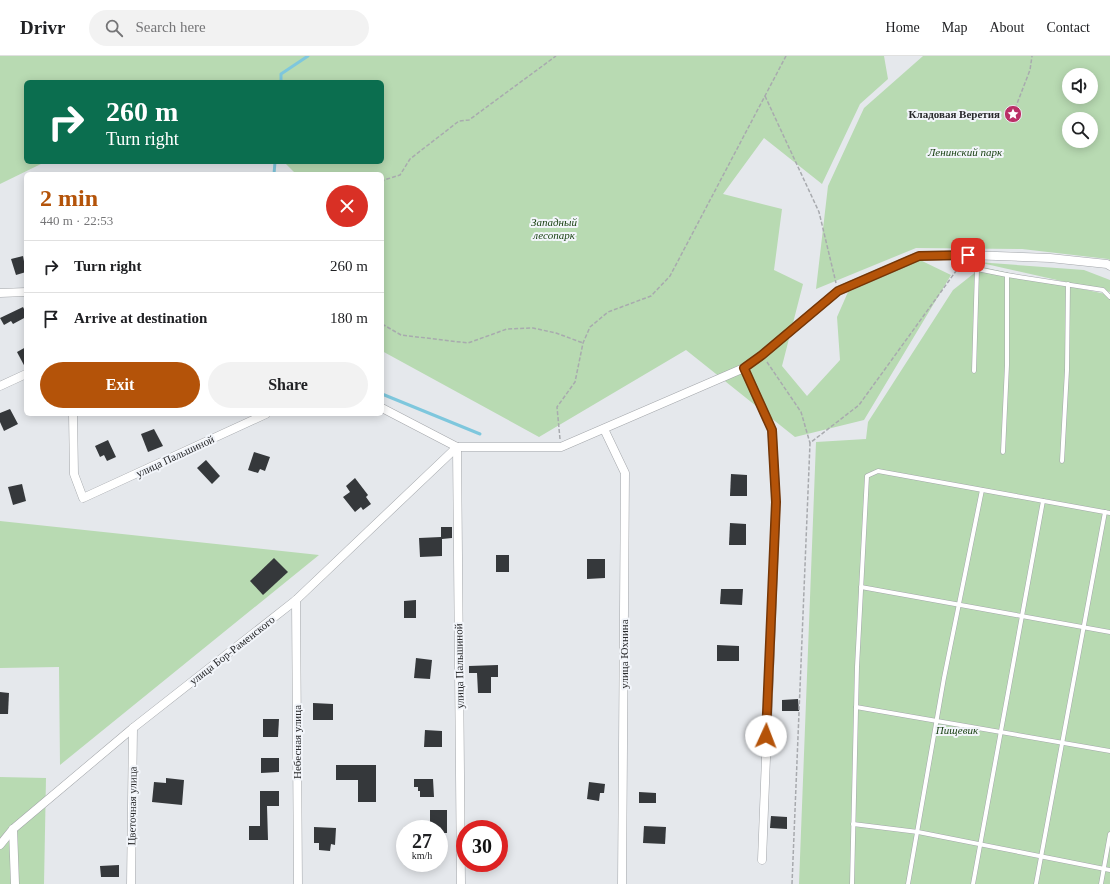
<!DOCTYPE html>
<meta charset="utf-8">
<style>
:root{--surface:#fff;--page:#f2f2f2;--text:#202124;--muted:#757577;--line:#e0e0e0;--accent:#b45309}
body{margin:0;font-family:Georgia,serif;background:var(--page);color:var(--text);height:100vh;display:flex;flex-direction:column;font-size:15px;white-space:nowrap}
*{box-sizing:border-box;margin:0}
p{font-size:13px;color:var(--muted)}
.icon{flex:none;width:22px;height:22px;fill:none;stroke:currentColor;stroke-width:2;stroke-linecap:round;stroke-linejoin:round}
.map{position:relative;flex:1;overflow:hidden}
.sheet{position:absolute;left:24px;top:116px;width:360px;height:244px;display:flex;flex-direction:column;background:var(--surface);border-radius:6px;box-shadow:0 2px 10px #0003}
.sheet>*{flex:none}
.hud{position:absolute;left:24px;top:24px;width:360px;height:84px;border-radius:6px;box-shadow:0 2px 10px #0003;background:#0b6e4f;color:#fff;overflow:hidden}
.controls{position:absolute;left:1062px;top:12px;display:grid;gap:8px}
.controls a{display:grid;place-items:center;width:36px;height:36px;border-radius:50%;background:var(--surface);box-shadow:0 2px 10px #0003;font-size:20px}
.speed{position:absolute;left:396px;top:764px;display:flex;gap:8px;font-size:20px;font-weight:700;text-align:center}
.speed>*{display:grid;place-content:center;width:52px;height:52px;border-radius:50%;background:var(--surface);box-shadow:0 2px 10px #0003;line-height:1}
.speed small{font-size:10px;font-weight:400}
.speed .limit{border:6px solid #d22;background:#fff;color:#111}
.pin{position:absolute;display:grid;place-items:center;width:34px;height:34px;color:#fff;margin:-17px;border-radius:8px;box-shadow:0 2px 6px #0006}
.me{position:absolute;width:44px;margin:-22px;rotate:2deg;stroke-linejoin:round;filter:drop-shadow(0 0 3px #0008)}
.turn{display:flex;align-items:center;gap:14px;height:84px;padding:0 16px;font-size:18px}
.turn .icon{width:52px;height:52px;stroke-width:2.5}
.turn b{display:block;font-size:28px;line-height:34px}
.round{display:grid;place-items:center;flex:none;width:42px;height:42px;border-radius:21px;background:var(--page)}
.overview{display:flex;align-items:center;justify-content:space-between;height:68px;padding:0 16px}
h1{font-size:24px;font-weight:800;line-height:30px;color:var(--accent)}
.button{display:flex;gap:8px;margin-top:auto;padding:8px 16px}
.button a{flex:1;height:46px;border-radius:24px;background:var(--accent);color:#fff;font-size:16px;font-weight:800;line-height:46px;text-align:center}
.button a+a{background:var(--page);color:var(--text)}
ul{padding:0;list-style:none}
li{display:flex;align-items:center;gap:12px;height:52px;padding:0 16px;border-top:1px solid var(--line)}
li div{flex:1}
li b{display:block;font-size:15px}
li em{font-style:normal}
header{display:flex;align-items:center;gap:24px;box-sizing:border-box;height:56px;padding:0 20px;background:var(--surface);border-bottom:1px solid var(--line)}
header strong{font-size:19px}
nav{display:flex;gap:22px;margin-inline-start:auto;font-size:14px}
.search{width:280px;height:36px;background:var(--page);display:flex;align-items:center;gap:10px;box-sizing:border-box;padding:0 14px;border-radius:22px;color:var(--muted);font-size:15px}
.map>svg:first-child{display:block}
.green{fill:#b8dab2;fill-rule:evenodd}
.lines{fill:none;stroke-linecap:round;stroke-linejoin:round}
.stream{stroke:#7ec7dd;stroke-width:3}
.building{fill:#35383b}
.lane-casing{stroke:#a3a6aa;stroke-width:5}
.street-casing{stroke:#a3a6aa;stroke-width:9}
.path{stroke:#a8aaae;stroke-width:1.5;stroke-dasharray:4 2;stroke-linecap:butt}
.lane{stroke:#fff;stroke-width:4}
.street{stroke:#fff;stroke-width:8}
.route-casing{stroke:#753606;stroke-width:10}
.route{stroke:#b45309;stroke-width:7}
.labels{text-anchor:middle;stroke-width:4;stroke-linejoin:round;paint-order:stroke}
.poi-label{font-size:11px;font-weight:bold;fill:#27282a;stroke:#f2f5fa;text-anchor:end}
.park-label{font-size:11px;font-style:italic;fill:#143c0d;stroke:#f2f5fa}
.street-label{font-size:11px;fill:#27282a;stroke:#f2f5fa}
</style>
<header>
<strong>Drivr</strong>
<div class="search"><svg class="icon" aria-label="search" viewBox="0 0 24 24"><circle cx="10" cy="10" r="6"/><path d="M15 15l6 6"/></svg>Search here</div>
<nav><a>Home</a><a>Map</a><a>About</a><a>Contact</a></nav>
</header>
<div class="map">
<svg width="1110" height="828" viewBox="0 0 1110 828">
<rect width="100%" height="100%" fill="#e5e8ec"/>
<g class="green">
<polygon points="0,0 884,0 888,23 860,48 822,128 764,82 723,138 782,153 774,214 803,228 782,310 807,340 840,304 837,261 848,236 920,204 951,219 864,364 795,381 686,294 539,381 382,295 382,118 296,118 284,106 382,106 382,26 26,26 26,106 45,106 0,128"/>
<path d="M 923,0 L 1110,0 L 1110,204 L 1108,203 L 1022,193 L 916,192 L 816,233 L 828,130 L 864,52 ZM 1069,19 L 1091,19 L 1091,41 L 1069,41 ZM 1069,63 L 1091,63 L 1091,85 L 1069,85 Z"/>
<polygon points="977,206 1084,214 1110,224 1110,236"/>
<polygon points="982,211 1110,239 1110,828 799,828 816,386 866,383 868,366 953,234"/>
<polygon points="0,465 319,499 60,709 59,611 0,612"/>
<polygon points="0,721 46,722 44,828 0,828"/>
</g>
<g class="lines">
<g class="stream">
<polyline points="281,26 281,18 308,0"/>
<polyline points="274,118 275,106"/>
<polyline points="382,338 480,378"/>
</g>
</g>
<g class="building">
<polygon points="23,200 26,216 16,219 11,203"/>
<polygon points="23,251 26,257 26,261 13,268 11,265 4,269 0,262"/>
<polygon points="26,291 26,313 17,296"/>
<polygon points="10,353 18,368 4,375 0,366 0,357"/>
<polygon points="154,373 163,390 148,396 141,378"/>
<polygon points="108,384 116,401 107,405 104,399 100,401 95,390"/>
<polygon points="254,396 270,401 265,415 260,413 258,417 248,414"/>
<polygon points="206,404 220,420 212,428 197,412"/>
<polygon points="731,418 747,419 747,440 730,440"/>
<polygon points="355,422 368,439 366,441 371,448 363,454 361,451 355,456 343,441 350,436 346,430"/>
<polygon points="22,428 26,445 13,449 8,431"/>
<polygon points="730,467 746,468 746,489 729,489"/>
<polygon points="441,471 452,471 452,482 442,483 442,500 420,501 419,482 441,481"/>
<rect x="496" y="499" width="13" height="17"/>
<polygon points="274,502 288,516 263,539 250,525"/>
<polygon points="587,503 605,503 605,522 587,523"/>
<polygon points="721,533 743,533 742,549 720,548"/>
<polygon points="416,544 416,562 404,562 404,545"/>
<polygon points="717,589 739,590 739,605 717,605"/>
<polygon points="416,602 432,604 430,623 414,622"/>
<polygon points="498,609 498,621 491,621 491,637 478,637 477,617 469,617 469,610"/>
<polygon points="0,636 9,637 8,658 0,658"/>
<polygon points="798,643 799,655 782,655 782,644"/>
<polygon points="313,647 333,648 333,664 313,664"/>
<polygon points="263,663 279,663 278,681 263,681"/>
<polygon points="425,674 442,675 442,691 424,691"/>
<polygon points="261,702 279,702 279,716 261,717"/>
<polygon points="336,709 376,709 376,746 358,746 358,724 336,724"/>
<polygon points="166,722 184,724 182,749 152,746 154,726 166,727"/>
<polygon points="414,723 433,723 434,741 420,741 420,735 418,735 418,731 414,731"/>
<polygon points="589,726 605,728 604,737 600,737 599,745 587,743"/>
<polygon points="260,735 279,735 279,750 267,750 268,784 249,784 249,770 260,770"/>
<polygon points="639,736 656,737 656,747 639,747"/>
<polygon points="430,754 447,754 447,777 439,777 439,773 430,773"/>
<polygon points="771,760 787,761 787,773 770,772"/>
<polygon points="644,770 666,771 665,788 643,787"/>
<polygon points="314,771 336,772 335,789 331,788 330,795 319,794 319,787 314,787"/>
<polygon points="119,809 119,821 101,821 100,810"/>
</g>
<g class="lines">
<defs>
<g id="lane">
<polyline points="974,315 977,213 1007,219 1103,234 1110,241"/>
<polyline points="1003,396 1007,309 1007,219"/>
<polyline points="1062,405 1067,314 1068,228"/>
<polyline points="861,531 1110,576"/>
<polyline points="856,651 1110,695"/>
<polyline points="853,768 918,776 1110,814"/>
<polyline points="852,828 857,611 867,420 878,415 1110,457"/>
<polyline points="908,828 944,622 982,434"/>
<polyline points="973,828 1043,445"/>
<polyline points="1036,828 1105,456"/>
<polyline points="1101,828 1110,778"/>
</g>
<g id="street">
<polyline points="0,237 26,236"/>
<polyline points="744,312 772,374 776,446 762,804"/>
<polyline points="0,330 26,318"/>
<polyline points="382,352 457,391 561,391 744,312 762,299 838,235 919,200 968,199 1050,202 1107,208 1110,210"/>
<polyline points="73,358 74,418 83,442 266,358"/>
<polyline points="604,373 625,417 622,828"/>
<polyline points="457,391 461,828"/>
<polyline points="296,544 298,828"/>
<polyline points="13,773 15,828"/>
<polyline points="0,789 13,773 133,672 296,544 457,391"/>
<polyline points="131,828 133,672"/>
</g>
</defs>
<use href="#lane" class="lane-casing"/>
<use href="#street" class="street-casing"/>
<g class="path">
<polyline points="765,40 819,156 836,227"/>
<polyline points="1013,58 1030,14 1032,0"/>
<polyline points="382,127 384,124 400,119 410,103 459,65 469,64 556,0"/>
<polyline points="382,268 401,279 468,287 507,273 533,272 556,277 583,287"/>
<polyline points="767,306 801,356 810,387"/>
<polyline points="560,383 557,351 575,326 583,287 590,271 608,256 651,240 670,220 786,0"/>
<polyline points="792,828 810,387 859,349 956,215 971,213"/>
</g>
<use href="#lane" class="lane"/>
<use href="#street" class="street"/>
</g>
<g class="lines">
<defs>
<polyline id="route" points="766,680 776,446 772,374 744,312 762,299 838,235 919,200 968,199"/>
</defs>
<use href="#route" class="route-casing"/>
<use href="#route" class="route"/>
</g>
<defs>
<symbol id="sight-disc" viewBox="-11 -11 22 22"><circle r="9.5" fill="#ba2f66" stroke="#f2f5fa"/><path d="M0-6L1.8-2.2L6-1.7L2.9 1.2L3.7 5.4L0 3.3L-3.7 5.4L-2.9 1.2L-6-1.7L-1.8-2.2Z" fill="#fff"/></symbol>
</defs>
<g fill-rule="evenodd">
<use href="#sight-disc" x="1003" y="48" width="20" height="20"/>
</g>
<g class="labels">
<g class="poi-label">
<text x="1000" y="62">Кладовая Веретия</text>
</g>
<g class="park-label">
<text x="965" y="100">Ленинский парк</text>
<text x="554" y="170">Западный<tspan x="554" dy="13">лесопарк</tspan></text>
<text x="957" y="678">Пищевик</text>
</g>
<g class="street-label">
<text transform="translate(175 400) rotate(-25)" y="4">улица Пальшиной</text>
<text transform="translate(232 594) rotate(-38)" y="4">улица Бор-Раменского</text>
<text transform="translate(624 598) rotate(-90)" y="4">улица Юхнина</text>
<text transform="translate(459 610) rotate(-91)" y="4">улица Пальшиной</text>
<text transform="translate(297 686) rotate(-90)" y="4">Небесная улица</text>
<text transform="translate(132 750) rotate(-89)" y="4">Цветочная улица</text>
</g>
</g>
</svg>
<div class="controls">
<a><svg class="icon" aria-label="sound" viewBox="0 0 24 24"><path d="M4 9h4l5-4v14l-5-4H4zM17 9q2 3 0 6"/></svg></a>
<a><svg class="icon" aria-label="search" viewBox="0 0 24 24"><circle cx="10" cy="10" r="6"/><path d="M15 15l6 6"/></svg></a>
</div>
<div class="speed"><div>27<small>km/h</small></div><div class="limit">30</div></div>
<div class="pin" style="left:968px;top:199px;background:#d93025"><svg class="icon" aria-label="arrive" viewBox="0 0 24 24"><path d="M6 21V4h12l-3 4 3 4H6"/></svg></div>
<svg class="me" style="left:766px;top:680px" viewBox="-20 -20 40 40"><circle r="19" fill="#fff"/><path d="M0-13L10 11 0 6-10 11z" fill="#b45309"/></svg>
<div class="hud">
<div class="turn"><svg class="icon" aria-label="right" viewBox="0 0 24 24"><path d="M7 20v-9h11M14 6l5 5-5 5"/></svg><div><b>260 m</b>Turn right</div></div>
</div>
<section class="sheet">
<div class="overview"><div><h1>2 min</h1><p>440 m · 22:53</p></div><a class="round" style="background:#d93025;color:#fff"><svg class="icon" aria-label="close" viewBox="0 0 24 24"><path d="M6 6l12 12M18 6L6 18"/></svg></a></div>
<ul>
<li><svg class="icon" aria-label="right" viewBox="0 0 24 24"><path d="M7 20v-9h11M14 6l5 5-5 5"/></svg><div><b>Turn right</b></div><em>260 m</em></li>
<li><svg class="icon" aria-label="arrive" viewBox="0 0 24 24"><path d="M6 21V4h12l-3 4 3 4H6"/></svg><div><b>Arrive at destination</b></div><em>180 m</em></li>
</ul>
<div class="button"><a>Exit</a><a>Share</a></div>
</section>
</div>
